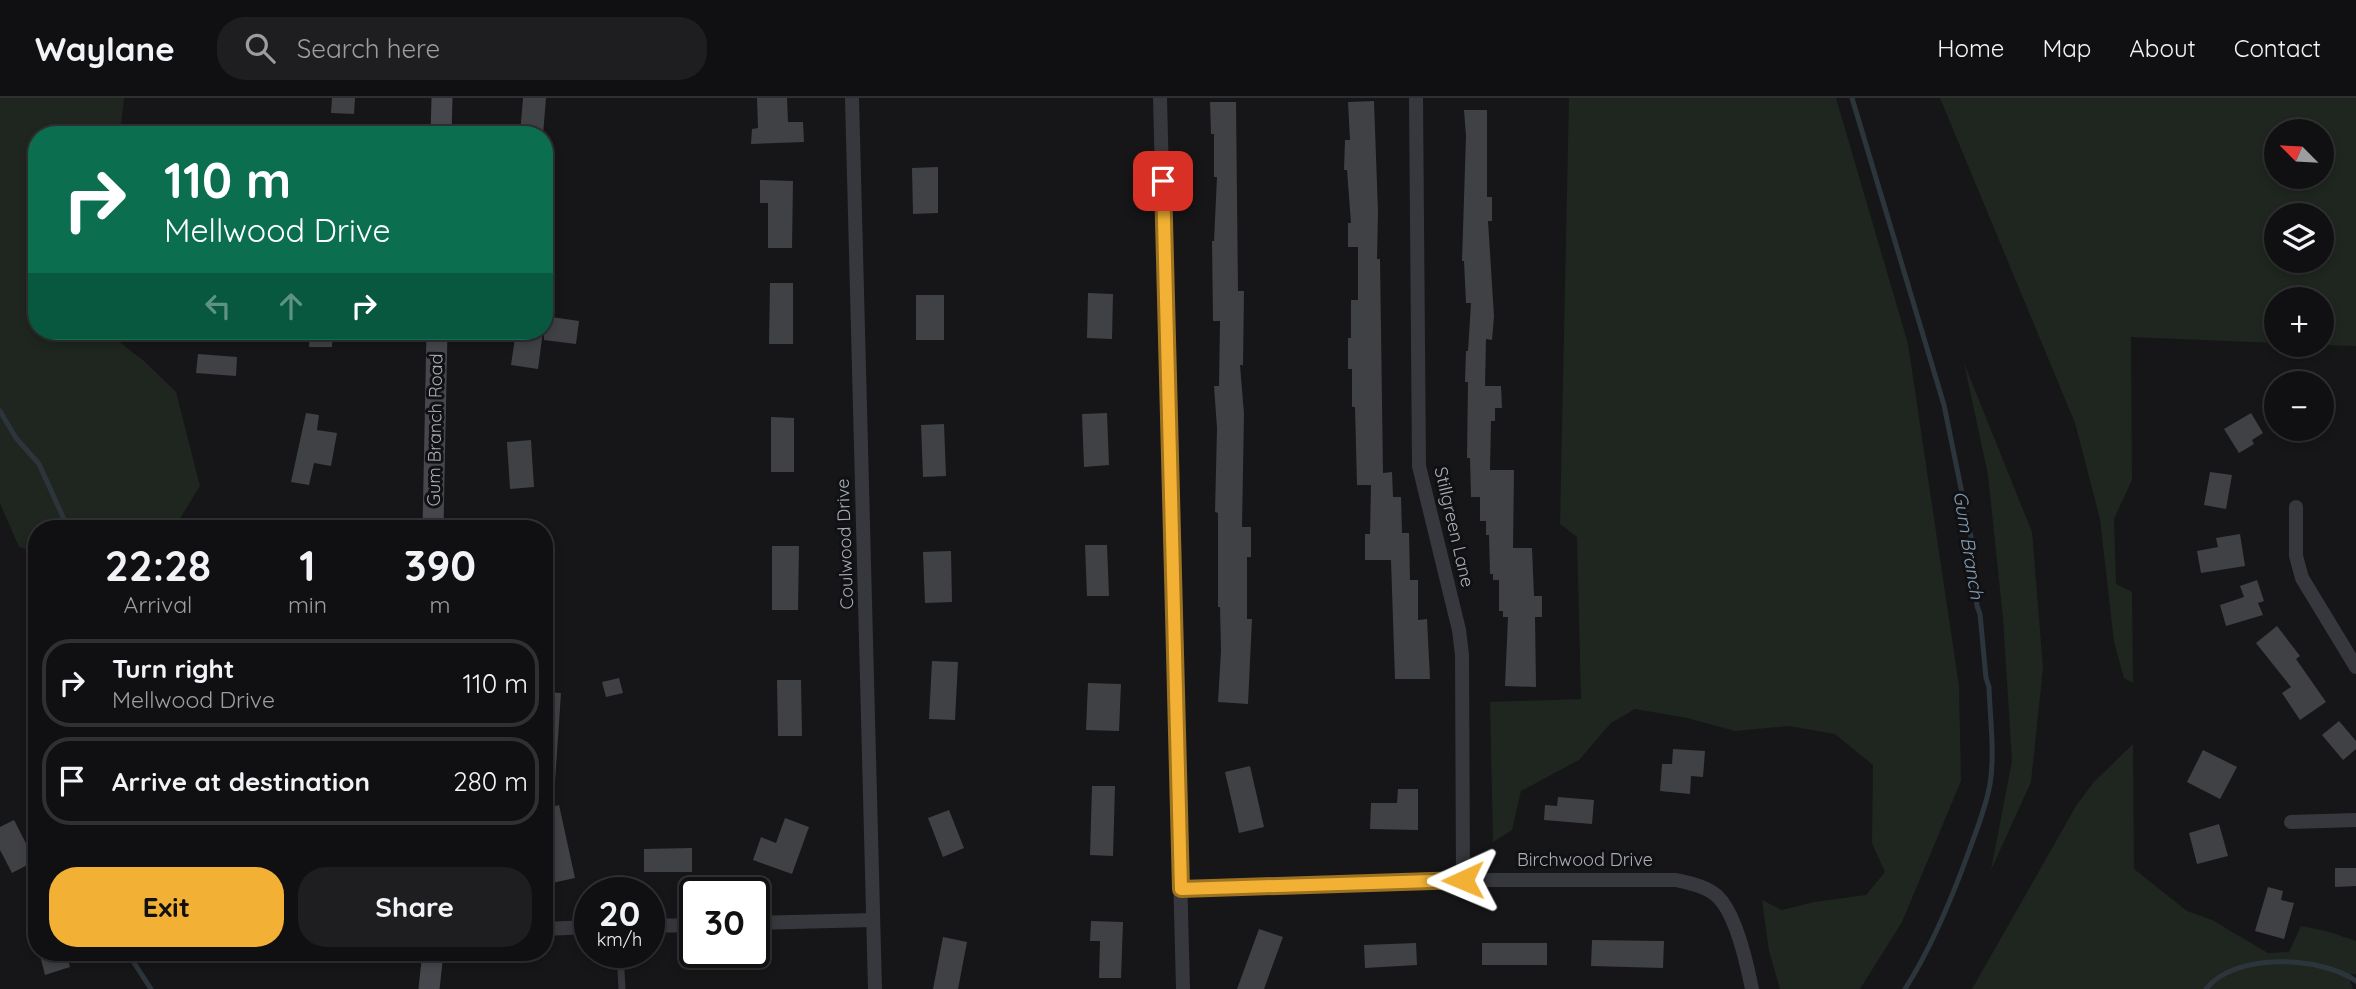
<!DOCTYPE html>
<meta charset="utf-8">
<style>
:root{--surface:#101012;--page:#1e1e20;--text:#f1f3f6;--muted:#9c9d9f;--line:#303032;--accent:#f2b134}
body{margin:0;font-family:Quicksand,sans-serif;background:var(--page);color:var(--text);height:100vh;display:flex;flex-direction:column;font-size:26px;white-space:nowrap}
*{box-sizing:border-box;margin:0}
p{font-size:23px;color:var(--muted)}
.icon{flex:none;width:38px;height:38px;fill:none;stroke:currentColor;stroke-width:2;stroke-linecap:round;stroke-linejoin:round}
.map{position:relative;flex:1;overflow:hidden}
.details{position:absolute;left:28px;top:422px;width:525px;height:441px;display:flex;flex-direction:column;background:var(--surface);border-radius:28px;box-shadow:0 4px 10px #0003,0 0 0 2px var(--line)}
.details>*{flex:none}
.guide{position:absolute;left:28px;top:28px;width:525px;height:214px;border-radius:28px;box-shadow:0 4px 10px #0003,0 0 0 2px var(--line);background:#0b6e4f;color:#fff;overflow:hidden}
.needle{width:46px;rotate:294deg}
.buttons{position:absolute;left:2264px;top:21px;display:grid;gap:14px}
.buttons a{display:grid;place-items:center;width:70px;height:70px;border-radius:50%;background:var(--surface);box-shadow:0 4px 10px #0003,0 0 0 2px var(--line);font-size:35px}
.speed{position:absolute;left:574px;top:779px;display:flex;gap:14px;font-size:35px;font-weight:700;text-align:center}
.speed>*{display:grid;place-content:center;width:91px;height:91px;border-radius:50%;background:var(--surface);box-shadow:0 4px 10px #0003,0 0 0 2px var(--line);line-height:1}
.speed small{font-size:18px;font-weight:400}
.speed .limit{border:4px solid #111;border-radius:10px;background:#fff;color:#111}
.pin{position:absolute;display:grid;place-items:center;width:60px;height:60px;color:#fff;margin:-30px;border-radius:14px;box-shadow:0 4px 10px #0006}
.me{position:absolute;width:77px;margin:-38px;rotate:269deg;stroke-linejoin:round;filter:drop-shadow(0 0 5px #0008)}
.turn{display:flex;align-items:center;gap:24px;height:147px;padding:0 21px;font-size:32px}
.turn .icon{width:91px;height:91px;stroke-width:2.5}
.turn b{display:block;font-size:49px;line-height:60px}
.lanes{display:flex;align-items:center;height:66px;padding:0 21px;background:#0003;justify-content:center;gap:35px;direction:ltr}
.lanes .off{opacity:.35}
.eta{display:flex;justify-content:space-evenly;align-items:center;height:119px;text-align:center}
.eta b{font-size:42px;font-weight:700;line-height:49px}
.action{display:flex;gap:14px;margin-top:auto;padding:14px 21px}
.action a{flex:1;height:80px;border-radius:28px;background:var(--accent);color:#111;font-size:28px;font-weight:700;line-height:80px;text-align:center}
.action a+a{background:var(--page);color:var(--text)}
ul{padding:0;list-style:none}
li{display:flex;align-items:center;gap:21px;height:88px;margin:0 14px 10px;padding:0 7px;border:4px solid var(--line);border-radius:28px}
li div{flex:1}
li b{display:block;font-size:26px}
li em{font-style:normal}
header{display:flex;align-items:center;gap:42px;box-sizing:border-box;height:98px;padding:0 35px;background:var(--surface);border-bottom:2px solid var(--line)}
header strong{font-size:33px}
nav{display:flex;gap:38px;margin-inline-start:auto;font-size:24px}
.search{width:490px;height:63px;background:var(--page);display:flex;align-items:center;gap:18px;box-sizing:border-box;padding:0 24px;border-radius:28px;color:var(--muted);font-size:26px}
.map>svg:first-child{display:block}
.green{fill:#1e261f;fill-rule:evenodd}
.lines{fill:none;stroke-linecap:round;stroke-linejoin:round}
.stream{stroke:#2c353c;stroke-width:5}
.building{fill:#404145}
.lane{stroke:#37383d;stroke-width:7}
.street{stroke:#37383d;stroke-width:14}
.secondary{stroke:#45474d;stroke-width:21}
.route-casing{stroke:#9d7322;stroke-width:18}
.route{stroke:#f2b134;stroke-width:12}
.labels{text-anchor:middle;stroke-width:6;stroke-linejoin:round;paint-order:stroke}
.street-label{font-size:18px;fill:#a8adb8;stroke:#111113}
.water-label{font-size:19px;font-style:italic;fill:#7f9bb3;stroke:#111113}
</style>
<header>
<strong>Waylane</strong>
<div class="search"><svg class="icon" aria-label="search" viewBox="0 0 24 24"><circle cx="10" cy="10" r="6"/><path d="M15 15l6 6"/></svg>Search here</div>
<nav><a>Home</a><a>Map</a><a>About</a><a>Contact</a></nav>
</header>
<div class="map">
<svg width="2356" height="891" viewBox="0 0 2356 891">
<rect width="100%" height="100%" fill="#161618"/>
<g class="green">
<polygon points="0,0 124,0 120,37 37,37 37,233 105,233 144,263 176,294 200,388 174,430 37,430 37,454 19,449 0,405"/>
<polygon points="1569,0 1836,0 1908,246 1959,588 1961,683 1902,824 1860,891 1780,891 1769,853 1762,802 1782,812 1814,804 1866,797 1885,774 1872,745 1873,667 1835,636 1789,628 1735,633 1687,620 1635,611 1611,625 1579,662 1521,693 1512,732 1493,744 1490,604 1581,601 1577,439 1560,426"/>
<path d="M 1940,0 L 2356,0 L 2356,248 L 2322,247 L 2322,201 L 2277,201 L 2277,245 L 2131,239 L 2132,382 L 2114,421 L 2116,486 L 2132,494 L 2133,585 L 2124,580 L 2114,544 L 2100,421 L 2075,325 ZM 2322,33 L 2322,79 L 2277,79 L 2277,33 ZM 2322,117 L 2322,163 L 2277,163 L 2277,117 Z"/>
<polygon points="1964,265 2032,434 2043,570 2031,684 1991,772 2012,663 2003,520 1988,377"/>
<polygon points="2133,646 2134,771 2187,813 2212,822 2268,855 2289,854 2301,828 2326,833 2356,843 2356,876 2348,877 2353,891 1972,891 2076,708 2093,685"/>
</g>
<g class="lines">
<g class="stream">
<path d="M 1852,0 L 1944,307 L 1972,444 L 1977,508 L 1980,516 L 1986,580 L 1989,589 C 1990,621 1995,655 1990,686 C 1986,709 1977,731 1969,753 C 1952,800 1932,849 1905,891"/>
<polyline points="0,313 16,340 39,366 68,430"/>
<polyline points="127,854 151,891"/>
<path d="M 2206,891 C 2235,854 2320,858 2356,883"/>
</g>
</g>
<g class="building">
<polygon points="332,0 355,0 354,16 331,15"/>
<polygon points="523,0 546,0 543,37 520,37"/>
<polygon points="757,0 787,0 788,24 803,24 804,44 751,46 752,31 758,30"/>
<polygon points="1374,3 1378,114 1377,161 1380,161 1383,375 1392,374 1393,399 1401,399 1402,435 1409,435 1410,482 1418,482 1418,522 1427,521 1430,581 1395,581 1391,462 1365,462 1365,436 1370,436 1371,387 1357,387 1355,309 1352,309 1352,271 1348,271 1348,240 1351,240 1351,202 1358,202 1358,149 1348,149 1348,125 1351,125 1347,72 1344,72 1345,42 1350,42 1348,4"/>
<polygon points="1210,4 1236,4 1238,193 1244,193 1243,267 1240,267 1244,316 1242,429 1251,429 1251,459 1247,459 1247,521 1252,521 1248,606 1218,604 1221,553 1220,509 1218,509 1218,415 1215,414 1217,330 1214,288 1219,288 1220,223 1213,223 1212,143 1214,143 1217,79 1214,79 1214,36 1211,36"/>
<polygon points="1464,12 1487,12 1487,99 1492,99 1492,123 1488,123 1494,218 1492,242 1486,241 1485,288 1501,288 1502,310 1495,310 1495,323 1491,323 1490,372 1514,372 1513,450 1532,450 1534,498 1542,498 1542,519 1535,519 1536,589 1505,588 1508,519 1503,519 1503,513 1499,513 1499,482 1493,482 1493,476 1490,476 1489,437 1486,437 1486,423 1480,423 1480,399 1471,399 1470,360 1467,360 1468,284 1465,284 1466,253 1468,253 1471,205 1466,205 1464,163 1462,163 1466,38"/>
<polygon points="938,69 938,115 913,116 912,70"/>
<polygon points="760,82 793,83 792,150 768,150 768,105 760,105"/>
<polygon points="770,185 793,185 793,246 769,246"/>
<polygon points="1088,195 1113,196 1112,241 1087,240"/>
<rect x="916" y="197" width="28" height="45"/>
<polygon points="544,218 579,223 576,246 544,242"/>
<polygon points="310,233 333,233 332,249 309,249"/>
<polygon points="516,233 543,233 538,271 511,267"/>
<polygon points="198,256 237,259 236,278 196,275"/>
<polygon points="306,315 319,317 317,332 337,335 331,368 314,365 309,387 291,384"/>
<polygon points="1107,315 1109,367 1084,369 1082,316"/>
<polygon points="2251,315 2263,335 2252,342 2254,346 2239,355 2224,331"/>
<polygon points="771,319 794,320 794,374 771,374"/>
<polygon points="944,326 946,378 923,379 921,327"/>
<polygon points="531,342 534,389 510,391 507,344"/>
<polygon points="2210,374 2232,377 2226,411 2204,407"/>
<polygon points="2240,436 2245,468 2201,475 2197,453 2218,449 2216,440"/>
<polygon points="1085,447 1107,447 1109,498 1087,498"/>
<polygon points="772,448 799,448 798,512 772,512"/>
<polygon points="951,453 952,504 925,505 923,454"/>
<polygon points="2257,482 2264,503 2258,505 2263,517 2226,528 2220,507 2244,499 2240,488"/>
<polygon points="2277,528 2300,558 2296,561 2326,604 2300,622 2282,595 2291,589 2256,545"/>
<polygon points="932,563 958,564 955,622 929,621"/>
<polygon points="619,580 623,595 606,599 602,584"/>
<polygon points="777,582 801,582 802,638 778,638"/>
<polygon points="1088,585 1121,586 1119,633 1086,632"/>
<polygon points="544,594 561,595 555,684 544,683"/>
<polygon points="2339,623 2356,643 2356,651 2343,662 2322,637"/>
<polygon points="1673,651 1705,653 1703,679 1691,678 1690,696 1660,693 1662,666 1672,666"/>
<polygon points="2203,652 2237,669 2220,701 2187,684"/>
<polygon points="1250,668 1264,729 1239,735 1225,674"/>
<polygon points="1092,688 1115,688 1113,758 1090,757"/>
<polygon points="1398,691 1418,691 1418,732 1370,731 1371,705 1397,705"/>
<polygon points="1558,699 1594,702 1592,726 1544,722 1545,707 1557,708"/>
<polygon points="559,707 575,780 552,785 544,751 544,711"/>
<polygon points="949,712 964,750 943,759 928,720"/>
<polygon points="785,720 809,729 792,776 753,762 761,739 776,745"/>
<polygon points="14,722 35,763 12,775 0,752 0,729"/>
<polygon points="2219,726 2228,758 2197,766 2189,735"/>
<polygon points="692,750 692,774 644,774 644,751"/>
<polygon points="2335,770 2356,770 2356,788 2335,789"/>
<polygon points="2268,789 2283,793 2281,802 2294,805 2284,841 2255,833"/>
<polygon points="1091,823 1123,824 1121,880 1099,880 1100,843 1090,843"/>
<polygon points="1259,831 1283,839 1264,891 1237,891"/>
<polygon points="943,839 967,844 958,891 933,891"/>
<polygon points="1592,842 1664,843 1663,870 1591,868"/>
<polygon points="1416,845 1417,867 1365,870 1364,847"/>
<rect x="1482" y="845" width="65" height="22"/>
<polygon points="39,854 66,854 70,869 45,877"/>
</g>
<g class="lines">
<polyline class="lane" points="620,854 622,891"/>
<g class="street">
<polyline points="852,0 875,891"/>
<polyline points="1160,0 1183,891"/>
<polyline points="1416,0 1419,368 1459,532 1462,557 1463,782"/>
<polyline points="2296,409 2296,458 2302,480 2356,569"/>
<polyline points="2291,724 2356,722"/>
<path d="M 1181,791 L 1463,782 L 1676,782 C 1689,785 1706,788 1717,798 C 1736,815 1747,866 1752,891"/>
<polyline points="754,825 873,822"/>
<polyline points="649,828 695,827"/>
<polyline points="544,831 590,829"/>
</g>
<g class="secondary">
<polyline points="441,37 442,0"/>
<polyline points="433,430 437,233"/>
<polyline points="429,891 433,854"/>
</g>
</g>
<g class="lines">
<defs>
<polyline id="route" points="1163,83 1181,791 1463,782"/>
</defs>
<use href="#route" class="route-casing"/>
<use href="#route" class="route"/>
</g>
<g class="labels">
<g class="street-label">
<text transform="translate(435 332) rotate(-89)" y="6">Gum Branch Road</text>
<text transform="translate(1454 429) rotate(77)" y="6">Stillgreen Lane</text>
<text transform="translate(845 446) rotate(-92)" y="6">Coulwood Drive</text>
<text x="1585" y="768">Birchwood Drive</text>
</g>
<g class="water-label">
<text transform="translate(1969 447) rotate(81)" y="7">Gum Branch</text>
</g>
</g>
</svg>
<div class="buttons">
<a><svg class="needle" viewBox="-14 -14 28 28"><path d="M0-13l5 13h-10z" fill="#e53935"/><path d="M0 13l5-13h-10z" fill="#9c9d9f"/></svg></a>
<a><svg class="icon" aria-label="layers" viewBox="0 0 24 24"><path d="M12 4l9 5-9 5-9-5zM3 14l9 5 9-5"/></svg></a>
<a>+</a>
<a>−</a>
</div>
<div class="speed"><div>20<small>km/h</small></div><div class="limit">30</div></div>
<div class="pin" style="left:1163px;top:83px;background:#d93025"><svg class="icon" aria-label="arrive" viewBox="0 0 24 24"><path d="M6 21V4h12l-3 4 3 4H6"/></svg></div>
<svg class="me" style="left:1463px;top:782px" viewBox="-20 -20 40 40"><path d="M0-17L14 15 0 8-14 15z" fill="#f2b134" stroke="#fff" stroke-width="4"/></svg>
<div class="guide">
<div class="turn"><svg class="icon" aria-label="right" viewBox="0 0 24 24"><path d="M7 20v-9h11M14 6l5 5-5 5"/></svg><div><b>110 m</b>Mellwood Drive</div></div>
<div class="lanes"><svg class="icon off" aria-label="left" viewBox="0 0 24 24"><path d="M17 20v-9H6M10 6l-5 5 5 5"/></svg><svg class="icon off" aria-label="ahead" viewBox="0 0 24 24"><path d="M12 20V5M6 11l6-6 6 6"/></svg><svg class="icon" aria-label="right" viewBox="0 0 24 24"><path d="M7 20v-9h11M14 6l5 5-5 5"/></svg></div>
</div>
<section class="details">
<div class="eta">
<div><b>22:28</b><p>Arrival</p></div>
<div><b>1</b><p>min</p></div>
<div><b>390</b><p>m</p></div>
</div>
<ul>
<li><svg class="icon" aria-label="right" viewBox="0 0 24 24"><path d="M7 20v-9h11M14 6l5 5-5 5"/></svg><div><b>Turn right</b><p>Mellwood Drive</p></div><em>110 m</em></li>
<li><svg class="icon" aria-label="arrive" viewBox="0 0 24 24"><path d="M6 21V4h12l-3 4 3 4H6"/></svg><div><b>Arrive at destination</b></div><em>280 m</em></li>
</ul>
<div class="action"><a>Exit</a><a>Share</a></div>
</section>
</div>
